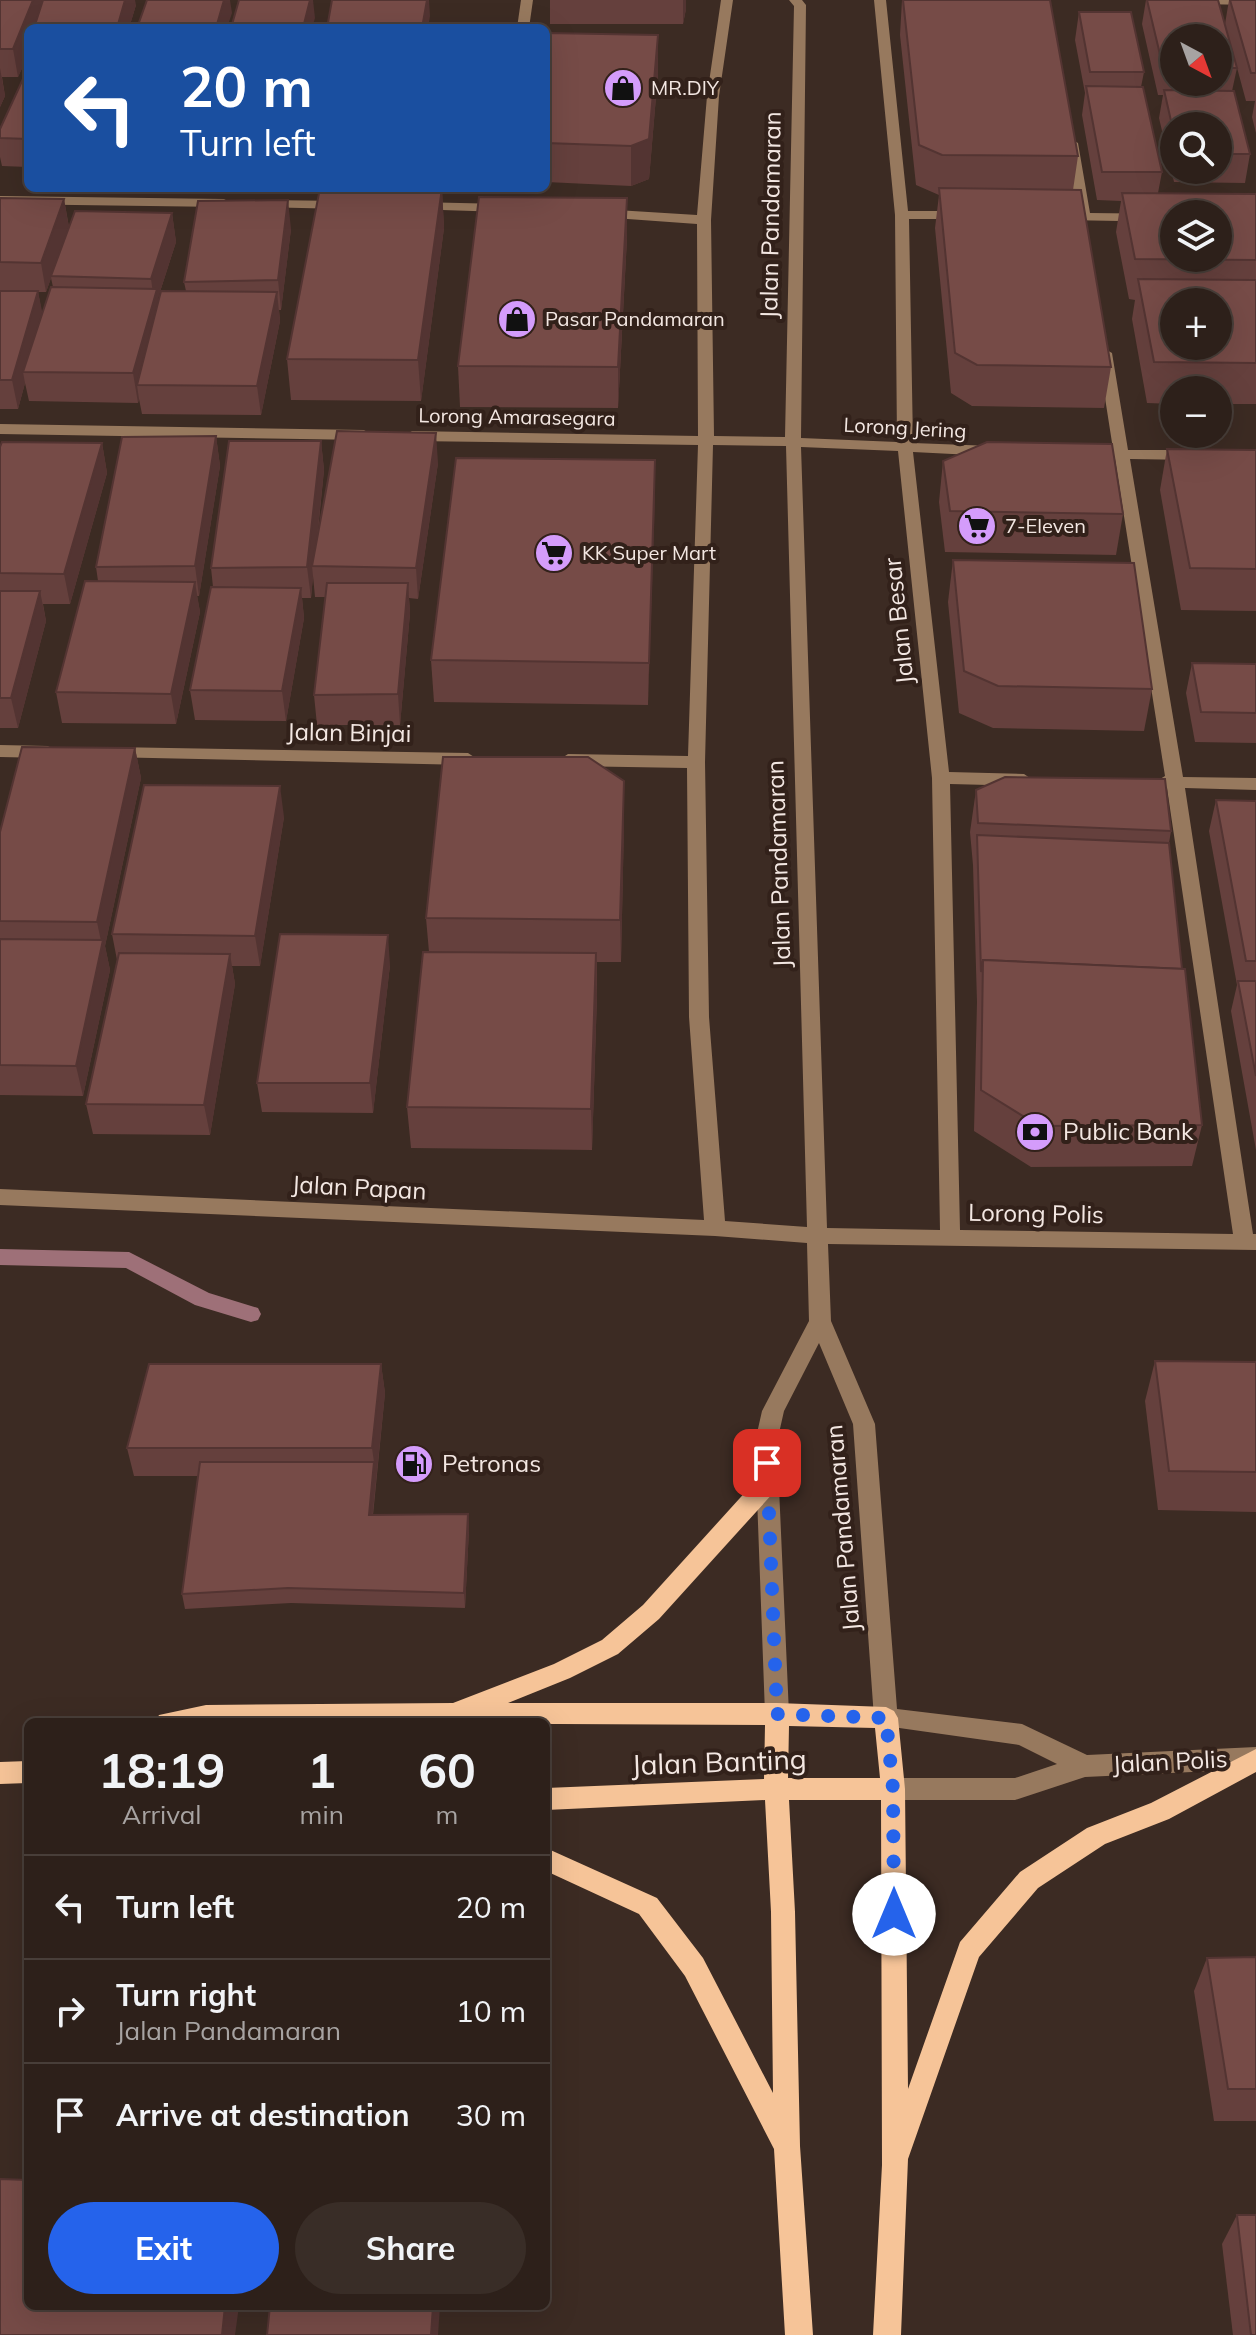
<!DOCTYPE html>
<meta charset="utf-8">
<style>
:root{--surface:#2d201a;--page:#392d27;--text:#f1f3f6;--muted:#a7a3a2;--line:#483e39;--accent:#2563eb}
body{margin:0;font-family:Mulish,sans-serif;background:var(--page);color:var(--text);height:100vh;display:flex;flex-direction:column;font-size:30px;white-space:nowrap}
*{box-sizing:border-box;margin:0}
p{font-size:26px;color:var(--muted)}
.icon{flex:none;width:44px;height:44px;fill:none;stroke:currentColor;stroke-width:2;stroke-linecap:round;stroke-linejoin:round}
.map{position:relative;flex:1;overflow:hidden}
.drawer{position:absolute;left:24px;top:1718px;width:526px;height:592px;display:flex;flex-direction:column;background:var(--surface);border-radius:12px;box-shadow:0 8px 32px #0002,0 0 0 2px var(--line)}
.drawer>*{flex:none}
.top-card{position:absolute;left:24px;top:24px;width:526px;height:168px;border-radius:12px;box-shadow:0 8px 32px #0002,0 0 0 2px var(--line);background:#1a4fa0;color:#fff;overflow:hidden}
.needle{width:52px;rotate:139deg}
.tools{position:absolute;left:1160px;top:24px;display:grid;gap:16px}
.tools a{display:grid;place-items:center;width:72px;height:72px;border-radius:50%;background:var(--surface);box-shadow:0 8px 32px #0002,0 0 0 2px var(--line);font-size:40px}
.pin{position:absolute;display:grid;place-items:center;width:68px;height:68px;color:#fff;margin:-34px;border-radius:16px;box-shadow:0 4px 12px #0006}
.me{position:absolute;width:88px;margin:-44px;rotate:0deg;stroke-linejoin:round;filter:drop-shadow(0 0 6px #0008)}
.turn{display:flex;align-items:center;gap:28px;height:168px;padding:0 24px;font-size:36px}
.turn .icon{width:104px;height:104px;stroke-width:2.5}
.turn b{display:block;font-size:56px;line-height:68px}
.eta{display:flex;justify-content:space-evenly;align-items:center;height:136px;text-align:center}
.eta b{font-size:48px;font-weight:700;line-height:56px}
.button{display:flex;gap:16px;margin-top:auto;padding:16px 24px}
.button a{flex:1;height:92px;border-radius:48px;background:var(--accent);color:#fff;font-size:32px;font-weight:700;line-height:92px;text-align:center}
.button a+a{background:var(--page);color:var(--text)}
ul{padding:0;list-style:none}
li{display:flex;align-items:center;gap:24px;height:104px;padding:0 24px;border-top:2px solid var(--line)}
li div{flex:1}
li b{display:block;font-size:30px}
li em{font-style:normal}
.map>svg:first-child{display:block}
.lines{fill:none;stroke-linecap:round;stroke-linejoin:round}
.stream{fill:#9e7078;fill-rule:evenodd}
.minor{fill:#97795e;fill-rule:evenodd}
.major{fill:#f6c498;fill-rule:evenodd}
.wall{fill:#65403d;fill-rule:evenodd}
.shaded-wall{fill:#533432}
.building{fill:#764b47;stroke:#533432;stroke-width:2;fill-rule:evenodd}
.route{stroke:#2563eb;stroke-width:14;stroke-dasharray:0 25.2}
.labels{text-anchor:middle;stroke-width:8;stroke-linejoin:round;paint-order:stroke}
.far-poi-label{font-size:20px;fill:#f3e7e2;stroke:#32211a;text-anchor:start}
.far-street-label{font-size:20px;fill:#f3e7e2;stroke:#32211a}
.street-label{font-size:24px;fill:#f3e7e2;stroke:#32211a}
.poi-label{font-size:24px;fill:#f3e7e2;stroke:#32211a;text-anchor:start}
.near-street-label{font-size:28px;fill:#f3e7e2;stroke:#32211a}
</style>
<div class="map">
<svg width="1256" height="2335" viewBox="0 0 1256 2335">
<rect width="100%" height="100%" fill="#3c2b23"/>
<g class="lines">
<polygon class="stream" points="0,1249 129,1252 209,1293 258,1308 261,1314 258,1320 251,1322 195,1305 126,1268 0,1265"/>
<g class="minor">
<polygon points="521,0 533,0 529,28 517,28"/>
<path d="M 721,0 L 733,0 L 719,96 L 711,220 L 714,436 L 785,437 L 794,6 L 789,0 L 802,0 L 806,5 L 801,438 L 897,442 L 895,215 L 874,0 L 886,0 L 908,211 L 962,211 L 969,215 L 962,219 L 909,219 L 913,443 L 992,446 L 1000,451 L 992,456 L 913,452 L 949,772 L 1024,774 L 1033,780 L 1024,786 L 950,784 L 960,1230 L 1233,1234 L 1167,788 L 1158,786 L 1155,782 L 1165,776 L 1115,459 L 1100,454 L 1113,449 L 1098,353 L 1100,350 L 1105,349 L 1112,353 L 1128,450 L 1192,450 L 1200,455 L 1192,460 L 1130,459 L 1183,777 L 1256,778 L 1256,790 L 1185,788 L 1253,1234 L 1256,1234 L 1256,1250 L 828,1244 L 831,1321 L 875,1424 L 897,1709 L 1022,1724 L 1087,1755 L 1256,1747 L 1256,1769 L 1085,1777 L 1015,1800 L 893,1800 L 884,1797 L 881,1789 L 884,1781 L 893,1778 L 1015,1778 L 1057,1764 L 1019,1745 L 878,1725 L 874,1718 L 853,1424 L 819,1343 L 784,1411 L 777,1442 L 789,1714 L 785,1721 L 777,1725 L 769,1721 L 765,1714 L 755,1442 L 762,1411 L 809,1321 L 807,1243 L 715,1236 L 0,1205 L 0,1189 L 704,1220 L 689,1017 L 687,768 L 568,766 L 559,760 L 568,754 L 688,756 L 698,445 L 412,441 L 404,436 L 412,431 L 698,436 L 697,224 L 600,217 L 593,213 L 600,209 L 697,215 L 707,96 ZM 713,445 L 786,446 L 807,1227 L 725,1221 L 709,1017 L 705,762 ZM 801,447 L 898,451 L 932,778 L 940,1230 L 827,1228 Z"/>
<polygon points="1188,0 1256,0 1256,5 1194,4"/>
<polygon points="1071,139 1078,143 1090,213 1174,214 1174,222 1065,220 1065,214 1076,213 1064,143"/>
<polygon points="0,196 224,199 231,203 224,207 0,204"/>
<polygon points="264,200 344,201 351,205 344,209 259,207 257,204"/>
<polygon points="416,202 504,204 511,208 504,212 411,209 409,206"/>
<polygon points="0,424 364,430 372,435 364,440 0,434"/>
<polygon points="0,745 48,746 57,752 48,758 0,757"/>
<polygon points="112,747 468,753 477,759 468,765 106,757 103,753 106,749"/>
</g>
<g class="major">
<path d="M 767,1475 L 775,1477 L 778,1484 L 775,1491 L 659,1619 L 618,1654 L 570,1678 L 508,1703 L 777,1703 L 886,1707 L 894,1711 L 898,1718 L 905,1789 L 908,2089 L 960,1942 L 1020,1872 L 1087,1828 L 1151,1803 L 1256,1749 L 1256,1772 L 1169,1819 L 1105,1844 L 1038,1888 L 979,1957 L 908,2159 L 901,2335 L 873,2335 L 882,2165 L 881,1800 L 789,1800 L 795,1912 L 800,2146 L 813,2335 L 785,2335 L 774,2149 L 685,1976 L 639,1914 L 546,1871 L 546,1848 L 657,1898 L 703,1958 L 773,2093 L 771,1912 L 765,1800 L 546,1810 L 546,1788 L 764,1779 L 765,1725 L 155,1722 L 159,1715 L 206,1705 L 453,1703 L 554,1664 L 602,1640 L 643,1605 L 759,1477 ZM 789,1726 L 875,1728 L 880,1778 L 788,1778 Z"/>
<polygon points="28,1761 28,1783 0,1784 0,1762"/>
</g>
</g>
<g class="wall">
<polygon points="0,0 136,5 129,28 28,28 28,167 2,166 0,157 0,129 26,74 24,64 18,77 2,77 5,96 0,107"/>
<polygon points="550,0 686,0 686,9 683,24 550,24"/>
<polygon points="902,0 1050,0 1078,156 1073,190 1111,367 1104,408 972,406 951,393 935,228 939,195 916,185 900,35"/>
<path d="M 1146,0 L 1218,0 L 1225,24 L 1229,0 L 1256,0 L 1256,133 L 1252,117 L 1255,101 L 1246,101 L 1236,64 L 1237,68 L 1232,91 L 1250,154 L 1245,183 L 1174,182 L 1159,118 L 1163,95 L 1158,95 L 1142,24 ZM 1174,38 L 1218,38 L 1218,82 L 1174,82 ZM 1174,126 L 1218,126 L 1218,170 L 1174,170 Z"/>
<polygon points="1079,12 1144,72 1141,87 1162,172 1158,193 1256,194 1256,404 1218,404 1218,390 1174,390 1174,404 1147,403 1132,319 1135,300 1129,299 1116,232 1121,201 1097,200 1082,115 1085,93 1075,40"/>
<polygon points="546,33 658,35 658,73 649,179 631,186 546,182"/>
<polygon points="320,188 493,188 492,191 442,191 444,228 421,401 291,400 287,359"/>
<path d="M 0,198 L 64,199 L 69,227 L 172,213 L 176,242 L 158,298 L 159,301 L 186,291 L 184,282 L 291,229 L 281,310 L 279,310 L 280,321 L 261,415 L 142,414 L 139,399 L 138,403 L 29,401 L 25,383 L 18,409 L 0,409 ZM 51,278 L 53,287 L 42,314 L 38,292 L 46,292 Z"/>
<polygon points="627,198 627,238 618,408 460,407 458,366"/>
<polygon points="216,436 220,466 199,596 197,596 200,612 176,724 62,723 56,692 98,581 96,567"/>
<polygon points="321,441 324,470 317,541 438,463 418,599 409,598 410,613 400,725 317,725 314,695 326,597 315,597 313,576 311,598 302,598 304,618 286,721 195,720 190,690 213,587 211,568"/>
<polygon points="102,443 107,473 70,604 43,604 46,621 18,728 0,728 0,447"/>
<polygon points="1167,449 1256,450 1256,611 1181,610 1160,490"/>
<polygon points="655,460 648,705 434,702 431,660"/>
<polygon points="943,461 1123,514 1116,555 945,552 939,502"/>
<polygon points="953,560 1152,689 1144,731 993,728 959,713 948,602"/>
<polygon points="1192,663 1256,664 1256,743 1195,742 1186,693"/>
<polygon points="135,748 141,778 105,946 110,970 83,1096 0,1095 0,832"/>
<polygon points="976,790 1171,831 1169,843 1182,969 1202,1125 1192,1166 1031,1167 974,1131 977,1002 973,865 970,832"/>
<polygon points="1216,800 1256,801 1256,1150 1231,1011 1237,985 1209,831"/>
<polygon points="284,817 260,966 232,966 235,984 210,1135 93,1134 86,1104 117,960 112,934"/>
<polygon points="624,823 621,962 597,962 597,995 592,1150 411,1148 407,1107 429,952 426,918"/>
<polygon points="390,965 373,1113 262,1112 257,1083"/>
<polygon points="1155,1361 1256,1362 1256,1512 1158,1510 1145,1401"/>
<polygon points="381,1364 385,1393 373,1515 468,1514 469,1529 465,1608 291,1603 185,1609 182,1594 198,1476 134,1476 127,1448"/>
<polygon points="1256,1957 1256,2121 1214,2121 1194,1991 1207,1958"/>
<polygon points="1237,2215 1256,2335 1233,2335 1222,2244"/>
</g>
<g class="shaded-wall">
<polygon points="33,0 44,0 38,28 28,28 28,53 23,60 24,64 18,77 13,49"/>
<polygon points="125,0 135,0 136,5 129,28 117,28"/>
<polygon points="224,0 230,0 232,13 227,28 216,28"/>
<polygon points="310,0 313,0 315,18 312,28 303,28"/>
<polygon points="427,0 429,0 430,16 428,28 422,28"/>
<polygon points="683,0 686,0 686,9 683,24"/>
<polygon points="658,35 658,73 649,179 631,186 631,146"/>
<polygon points="0,68 5,96 0,107"/>
<polygon points="442,188 444,228 421,401 418,360"/>
<polygon points="627,198 627,238 618,408 618,367"/>
<polygon points="64,199 69,228 46,292 41,263"/>
<polygon points="288,200 291,229 281,310 278,280"/>
<polygon points="172,213 176,242 158,298 161,318 137,385 139,399 138,403 133,373 154,300 151,279"/>
<polygon points="38,291 44,321 23,372 25,383 18,409 12,380"/>
<polygon points="277,292 280,321 261,415 257,386"/>
<polygon points="436,433 438,463 418,599 416,568"/>
<polygon points="216,436 220,466 199,596 195,566"/>
<polygon points="321,441 324,470 314,566 312,566 313,576 311,598 307,567"/>
<polygon points="102,443 107,473 70,604 64,574"/>
<polygon points="655,460 655,501 648,705 649,663"/>
<polygon points="195,582 200,612 176,724 171,694"/>
<polygon points="408,583 410,613 400,725 398,694"/>
<polygon points="301,588 304,618 286,721 282,691"/>
<polygon points="40,591 46,621 18,728 11,698"/>
<polygon points="135,748 141,778 105,946 110,970 83,1096 76,1066 102,946 97,922"/>
<polygon points="624,781 624,823 621,962 620,920"/>
<polygon points="280,786 284,817 260,966 255,936"/>
<polygon points="388,935 390,965 373,1113 370,1083"/>
<polygon points="596,953 597,995 592,1150 591,1109"/>
<polygon points="230,954 235,984 210,1135 204,1105"/>
<polygon points="381,1364 385,1393 371,1530 369,1515 374,1462 372,1448"/>
<polygon points="468,1514 469,1529 465,1608 464,1593"/>
<polygon points="225,2306 239,2306 235,2335 222,2335"/>
<polygon points="433,2306 440,2306 438,2335 431,2335"/>
</g>
<g class="building">
<polygon points="0,0 33,0 13,49 0,49"/>
<polygon points="43,0 125,0 117,28 34,28"/>
<polygon points="147,0 224,0 216,28 137,28"/>
<polygon points="239,0 310,0 303,28 231,28"/>
<polygon points="332,0 427,0 422,28 327,28"/>
<polygon points="903,0 1050,0 1078,156 942,155 919,145"/>
<polygon points="1147,0 1218,0 1237,68 1218,68 1218,38 1174,38 1174,67 1163,67"/>
<polygon points="1230,0 1256,0 1256,73 1251,73"/>
<polygon points="1079,12 1131,12 1144,72 1090,72"/>
<polygon points="546,33 658,35 649,139 631,146 546,143"/>
<polygon points="28,45 28,60 23,60"/>
<polygon points="28,68 28,139 0,138 0,129"/>
<polygon points="1086,86 1143,87 1162,172 1102,172"/>
<polygon points="1164,90 1234,91 1250,154 1218,154 1218,126 1174,126 1174,134"/>
<polygon points="320,188 442,188 418,360 287,359"/>
<polygon points="939,188 1081,190 1111,367 977,365 955,353"/>
<path d="M 1122,193 L 1256,194 L 1256,260 L 1135,259 ZM 1174,214 L 1218,214 L 1218,258 L 1174,258 Z"/>
<polygon points="479,197 627,198 618,367 458,366"/>
<polygon points="0,198 64,199 41,263 0,262"/>
<polygon points="288,200 278,280 184,282 198,201"/>
<polygon points="75,211 172,213 151,279 51,276"/>
<path d="M 1138,279 L 1256,280 L 1256,363 L 1154,362 ZM 1174,302 L 1218,302 L 1218,346 L 1174,346 Z"/>
<polygon points="51,287 157,289 133,373 23,372"/>
<polygon points="0,291 38,291 12,380 0,380"/>
<polygon points="161,291 277,292 257,386 137,385"/>
<polygon points="337,431 436,433 416,568 312,566"/>
<polygon points="216,436 195,566 96,567 122,437"/>
<polygon points="229,441 321,441 307,567 211,568"/>
<polygon points="2,442 102,443 64,574 0,573 0,447"/>
<polygon points="987,442 1112,444 1123,514 950,511 943,461"/>
<polygon points="1167,449 1256,450 1256,569 1190,568"/>
<polygon points="456,458 655,460 649,663 431,660"/>
<polygon points="953,560 1134,563 1152,689 998,686 964,671"/>
<polygon points="85,581 195,582 171,694 56,692"/>
<polygon points="327,583 408,583 398,694 314,695"/>
<polygon points="211,587 301,588 282,691 190,690"/>
<polygon points="0,591 40,591 11,698 0,698"/>
<polygon points="1192,663 1256,664 1256,713 1201,712"/>
<polygon points="22,747 135,748 97,922 0,921 0,832"/>
<polygon points="443,757 588,757 624,781 620,920 426,918"/>
<polygon points="1005,777 1165,779 1171,831 978,823 976,790"/>
<polygon points="144,785 280,786 255,936 112,934"/>
<polygon points="1216,800 1256,801 1256,961 1246,961"/>
<polygon points="977,835 1169,843 1182,969 983,960 981,972"/>
<polygon points="280,934 388,935 370,1083 257,1083"/>
<polygon points="0,939 103,940 76,1066 0,1065"/>
<polygon points="423,952 596,953 591,1109 407,1107"/>
<polygon points="119,953 230,954 204,1105 86,1104"/>
<polygon points="983,960 1185,969 1202,1125 1039,1126 981,1090"/>
<polygon points="1238,981 1256,981 1256,1076"/>
<polygon points="1155,1361 1256,1362 1256,1472 1169,1471"/>
<polygon points="149,1364 381,1364 372,1448 127,1448"/>
<polygon points="200,1462 374,1462 369,1515 468,1514 464,1593 288,1588 182,1594"/>
<polygon points="1256,1957 1256,2089 1228,2089 1207,1958"/>
<polygon points="0,2179 28,2180 28,2306 225,2306 222,2335 0,2335"/>
<polygon points="1237,2215 1256,2215 1256,2335 1251,2335"/>
<polygon points="270,2306 433,2306 431,2335 267,2335"/>
</g>
<g class="lines">
<polyline class="route" points="767,1463 777,1714 886,1718 893,1789 894,1914"/>
</g>
<defs>
<symbol id="shop-disc" viewBox="-11 -11 22 22"><circle r="9.5" fill="#d49cfb" stroke="#32211a"/><path d="M-5-2.5h2.3a2.7 3.5 0 0 1 5.4 0H5L5.5 6h-11ZM-1.5-2.5h3a1.5 2.3 0 0 0-3 0Z" fill="#111"/></symbol>
<symbol id="supermarket-disc" viewBox="-11 -11 22 22"><circle r="9.5" fill="#d49cfb" stroke="#32211a"/><path d="M-6-5.5h2.5l.6 2H6L4.5 2H-2.5L-4.4-4H-6ZM-1.5 3.2a1.3 1.3 0 1 0 .1 0ZM3 3.2a1.3 1.3 0 1 0 .1 0Z" fill="#111"/></symbol>
<symbol id="bank-disc" viewBox="-11 -11 22 22"><circle r="9.5" fill="#d49cfb" stroke="#32211a"/><path d="M-6-4H6V4H-6ZM0-2.3a2.3 2.3 0 1 0 0 4.6a2.3 2.3 0 1 0 0-4.6Z" fill="#111"/></symbol>
<symbol id="fuel-disc" viewBox="-11 -11 22 22"><circle r="9.5" fill="#d49cfb" stroke="#32211a"/><path d="M-5.5-6h7V0h2V4h1.3V-2.5L3-4.5l.8-.8L6-3V5H2.5V1h-1V6h-7ZM-4.2-4.7v3.2H.2V-4.7Z" fill="#111"/></symbol>
</defs>
<g fill-rule="evenodd">
<use href="#shop-disc" x="601" y="66" width="44" height="44"/>
<use href="#shop-disc" x="495" y="297" width="44" height="44"/>
<use href="#supermarket-disc" x="955" y="504" width="44" height="44"/>
<use href="#supermarket-disc" x="532" y="531" width="44" height="44"/>
<use href="#bank-disc" x="1013" y="1110" width="44" height="44"/>
<use href="#fuel-disc" x="392" y="1442" width="44" height="44"/>
</g>
<g class="labels">
<g class="far-poi-label">
<text x="651" y="95">MR.DIY</text>
<text x="545" y="326">Pasar Pandamaran</text>
<text x="1005" y="533">7-Eleven</text>
<text x="582" y="560">KK Super Mart</text>
</g>
<g class="far-street-label">
<text transform="translate(517 417) rotate(1)" y="7">Lorong Amarasegara</text>
<text transform="translate(905 428) rotate(3)" y="7">Lorong Jering</text>
</g>
<g class="street-label">
<text transform="translate(771 215) rotate(-89)" y="8">Jalan Pandamaran</text>
<text transform="translate(899 621) rotate(-96)" y="8">Jalan Besar</text>
<text transform="translate(349 733) rotate(1)" y="8">Jalan Binjai</text>
<text transform="translate(779 864) rotate(-92)" y="8">Jalan Pandamaran</text>
<text transform="translate(359 1188) rotate(3)" y="8">Jalan Papan</text>
<text transform="translate(1036 1214) rotate(1)" y="8">Lorong Polis</text>
<text transform="translate(843 1528) rotate(-95)" y="8">Jalan Pandamaran</text>
<text transform="translate(1170 1762) rotate(-3)" y="8">Jalan Polis</text>
</g>
<g class="poi-label">
<text x="1063" y="1140">Public Bank</text>
<text x="442" y="1472">Petronas</text>
</g>
<g class="near-street-label">
<text transform="translate(719 1762) rotate(-2)" y="10">Jalan Banting</text>
</g>
</g>
</svg>
<div class="tools">
<a><svg class="needle" viewBox="-14 -14 28 28"><path d="M0-13l5 13h-10z" fill="#e53935"/><path d="M0 13l5-13h-10z" fill="#a7a3a2"/></svg></a>
<a><svg class="icon" aria-label="search" viewBox="0 0 24 24"><circle cx="10" cy="10" r="6"/><path d="M15 15l6 6"/></svg></a>
<a><svg class="icon" aria-label="layers" viewBox="0 0 24 24"><path d="M12 4l9 5-9 5-9-5zM3 14l9 5 9-5"/></svg></a>
<a>+</a>
<a>−</a>
</div>
<div class="pin" style="left:767px;top:1463px;background:#d93025"><svg class="icon" aria-label="arrive" viewBox="0 0 24 24"><path d="M6 21V4h12l-3 4 3 4H6"/></svg></div>
<svg class="me" style="left:894px;top:1914px" viewBox="-20 -20 40 40"><circle r="19" fill="#fff"/><path d="M0-13L10 11 0 6-10 11z" fill="#2563eb"/></svg>
<div class="top-card">
<div class="turn"><svg class="icon" aria-label="left" viewBox="0 0 24 24"><path d="M17 20v-9H6M10 6l-5 5 5 5"/></svg><div><b>20 m</b>Turn left</div></div>
</div>
<section class="drawer">
<div class="eta">
<div><b>18:19</b><p>Arrival</p></div>
<div><b>1</b><p>min</p></div>
<div><b>60</b><p>m</p></div>
</div>
<ul>
<li><svg class="icon" aria-label="left" viewBox="0 0 24 24"><path d="M17 20v-9H6M10 6l-5 5 5 5"/></svg><div><b>Turn left</b></div><em>20 m</em></li>
<li><svg class="icon" aria-label="right" viewBox="0 0 24 24"><path d="M7 20v-9h11M14 6l5 5-5 5"/></svg><div><b>Turn right</b><p>Jalan Pandamaran</p></div><em>10 m</em></li>
<li><svg class="icon" aria-label="arrive" viewBox="0 0 24 24"><path d="M6 21V4h12l-3 4 3 4H6"/></svg><div><b>Arrive at destination</b></div><em>30 m</em></li>
</ul>
<div class="button"><a>Exit</a><a>Share</a></div>
</section>
</div>
